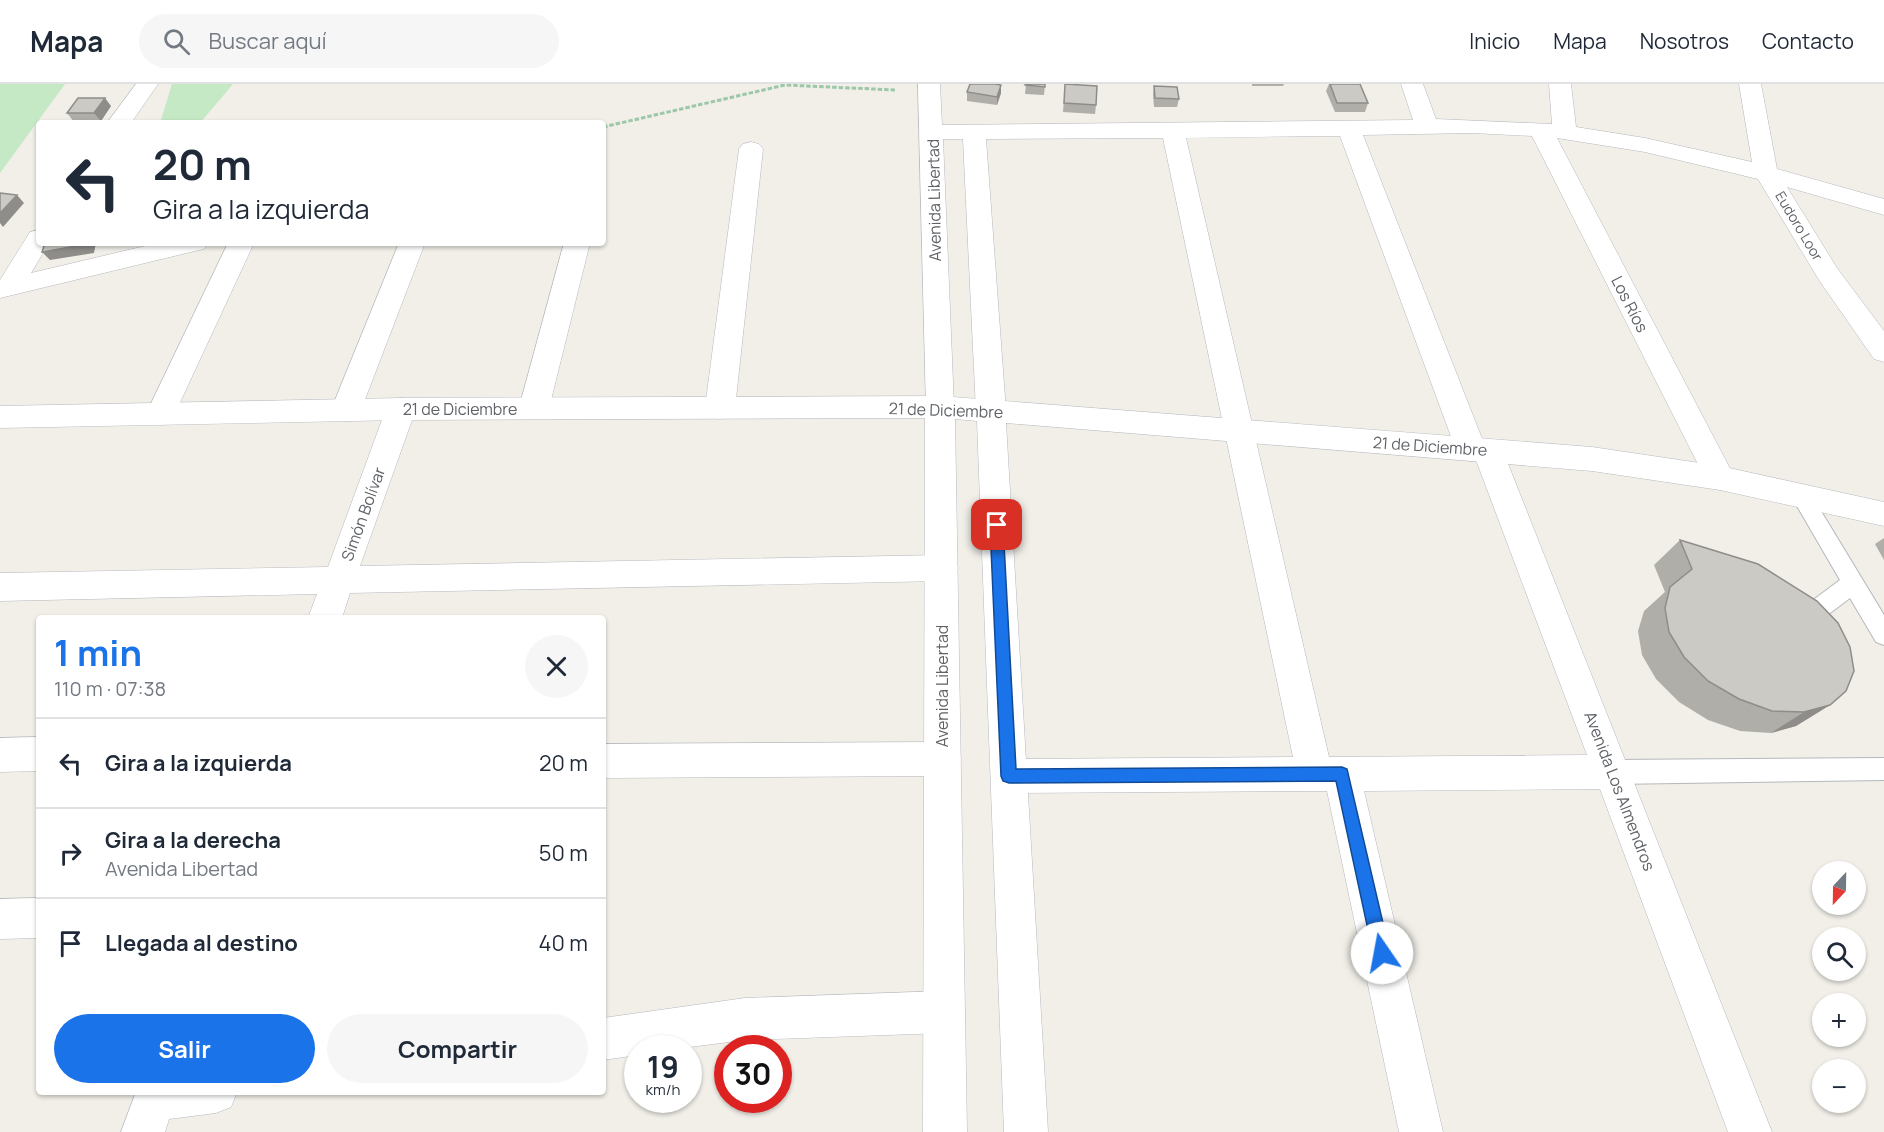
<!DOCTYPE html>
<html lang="es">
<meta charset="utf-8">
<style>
:root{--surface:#fff;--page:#f6f6f7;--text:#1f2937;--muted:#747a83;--line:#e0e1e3;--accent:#1a73e8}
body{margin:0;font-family:Manrope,sans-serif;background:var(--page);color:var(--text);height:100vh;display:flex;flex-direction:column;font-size:22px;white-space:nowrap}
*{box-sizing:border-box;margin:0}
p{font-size:20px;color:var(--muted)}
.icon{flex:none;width:33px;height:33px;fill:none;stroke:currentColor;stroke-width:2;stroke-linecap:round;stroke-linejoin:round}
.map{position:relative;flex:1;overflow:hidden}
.panel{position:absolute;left:36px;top:531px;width:570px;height:480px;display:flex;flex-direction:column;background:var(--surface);border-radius:6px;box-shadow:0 2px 4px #0004}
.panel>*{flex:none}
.banner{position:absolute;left:36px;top:36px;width:570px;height:126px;border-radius:6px;box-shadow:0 2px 4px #0004;background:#fff;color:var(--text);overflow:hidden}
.needle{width:39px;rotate:202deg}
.buttons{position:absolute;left:1812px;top:777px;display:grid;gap:12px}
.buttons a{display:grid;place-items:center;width:54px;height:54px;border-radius:50%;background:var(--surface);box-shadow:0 2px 4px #0004;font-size:30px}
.speed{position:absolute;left:624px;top:951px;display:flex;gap:12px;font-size:30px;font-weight:700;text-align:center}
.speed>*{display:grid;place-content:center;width:78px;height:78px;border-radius:50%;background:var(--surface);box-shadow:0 2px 4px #0004;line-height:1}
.speed small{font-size:15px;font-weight:400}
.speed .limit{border:9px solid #d22;background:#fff;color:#111}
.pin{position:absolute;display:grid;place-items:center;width:51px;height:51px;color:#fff;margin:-26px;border-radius:12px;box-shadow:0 3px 9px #0006}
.me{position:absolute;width:66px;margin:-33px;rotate:348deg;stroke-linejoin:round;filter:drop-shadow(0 0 4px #0008)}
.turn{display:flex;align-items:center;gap:21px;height:126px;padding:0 18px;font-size:27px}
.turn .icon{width:78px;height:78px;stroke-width:2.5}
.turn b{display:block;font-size:42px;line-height:51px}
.round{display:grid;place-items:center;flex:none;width:63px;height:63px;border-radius:32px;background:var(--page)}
.head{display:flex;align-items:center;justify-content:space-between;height:102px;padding:0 18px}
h1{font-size:36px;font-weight:700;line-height:45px;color:var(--accent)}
.action{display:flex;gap:12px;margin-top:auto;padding:12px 18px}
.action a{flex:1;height:69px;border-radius:36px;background:var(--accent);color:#fff;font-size:24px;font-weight:700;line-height:69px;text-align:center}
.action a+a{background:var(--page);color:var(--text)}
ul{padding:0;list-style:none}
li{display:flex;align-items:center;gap:18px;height:90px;padding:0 18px;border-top:2px solid var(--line)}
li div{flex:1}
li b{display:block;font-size:22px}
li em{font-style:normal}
header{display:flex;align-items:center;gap:36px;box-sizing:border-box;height:84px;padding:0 30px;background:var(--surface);border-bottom:2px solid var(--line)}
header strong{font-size:28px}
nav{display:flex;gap:33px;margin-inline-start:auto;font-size:21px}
.search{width:420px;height:54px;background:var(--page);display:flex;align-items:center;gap:15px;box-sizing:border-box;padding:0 21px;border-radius:33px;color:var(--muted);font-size:22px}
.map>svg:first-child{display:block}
.green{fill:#c5e8c5}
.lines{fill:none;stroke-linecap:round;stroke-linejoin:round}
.lane-casing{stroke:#b5b8bc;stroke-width:2}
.street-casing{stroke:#b5b8bc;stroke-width:1}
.secondary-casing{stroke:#b6babf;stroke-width:1}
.path{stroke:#9cc7a9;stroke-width:3;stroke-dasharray:4.5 2;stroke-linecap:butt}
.lane{fill:#fff;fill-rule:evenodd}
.street{fill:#fff;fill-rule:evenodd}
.secondary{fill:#fff;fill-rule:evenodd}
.wall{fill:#afaea9}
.shaded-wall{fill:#8f8d8a}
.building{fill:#cccac5;stroke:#8f8d8a;stroke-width:1.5}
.route{fill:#1a73e8;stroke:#114b97;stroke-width:1.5}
.labels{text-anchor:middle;stroke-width:4.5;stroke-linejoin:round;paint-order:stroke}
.far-street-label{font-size:14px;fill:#5f6368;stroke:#fff}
.street-label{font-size:16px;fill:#5f6368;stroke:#fff}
</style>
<header>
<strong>Mapa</strong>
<div class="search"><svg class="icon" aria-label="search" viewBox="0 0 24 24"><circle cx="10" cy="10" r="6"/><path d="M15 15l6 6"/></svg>Buscar aquí</div>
<nav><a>Inicio</a><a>Mapa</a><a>Nosotros</a><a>Contacto</a></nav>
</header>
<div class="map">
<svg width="1884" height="1048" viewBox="0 0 1884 1048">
<rect width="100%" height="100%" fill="#f1efe8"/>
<g class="green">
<polygon points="0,0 65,0 0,89"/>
<polygon points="172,0 233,0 200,39 160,39"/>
</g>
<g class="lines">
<defs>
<g id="lane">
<polygon points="1800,402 1807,404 1884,531 1884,561 1876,558 1850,514 1805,548 1797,551 1789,548 1786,541 1789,534 1840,496 1790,410 1793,404"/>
<polygon points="1884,674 1884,696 1612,700 1603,696 1600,688 1603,680 1612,676"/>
</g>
<g id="street">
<polygon points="136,0 158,0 131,39 107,39"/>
<path d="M 918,0 L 940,0 L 942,41 L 1413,36 L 1401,0 L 1423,0 L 1436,35 L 1552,40 L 1549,0 L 1571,0 L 1576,43 L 1645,54 L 1752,78 L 1739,0 L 1761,0 L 1777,85 L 1884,115 L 1884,131 L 1787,103 L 1837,184 L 1884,247 L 1884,278 L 1874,275 L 1819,196 L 1758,95 L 1645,68 L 1557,54 L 1735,394 L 1731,402 L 1720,406 L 1709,402 L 1532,52 L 1472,49 L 1363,51 L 1483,357 L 1488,356 L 1499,359 L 1503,367 L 1772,1048 L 1728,1048 L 1600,705 L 1364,707 L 1443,1048 L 1399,1048 L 1327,707 L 1009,709 L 996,704 L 991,692 L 996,680 L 1009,675 L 1293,673 L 1163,54 L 986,55 L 1006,327 L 1001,335 L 991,338 L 981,335 L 976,327 L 963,55 L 943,55 L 954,323 L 950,331 L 940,334 L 930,331 L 926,323 ZM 1318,52 L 1340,52 L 1456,366 L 1460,374 L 1471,377 L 1476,376 L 1587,671 L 1329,673 L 1186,54 Z"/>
<polygon points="751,58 759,60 763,65 735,324 730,332 720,335 710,332 705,324 739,65 743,60"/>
<polygon points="39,146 39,159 49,159 31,189 158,159 208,159 204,165 195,167 0,214 0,196 30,148"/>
<polygon points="228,159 254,159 171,338 161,341 151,338 146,330"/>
<polygon points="399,159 425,159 361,326 356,334 346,337 336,334 331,326"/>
<polygon points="564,159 590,159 549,324 544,332 534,335 524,332 519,324"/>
<polygon points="401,314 411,317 416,325 360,482 942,471 953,475 958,484 953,493 942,497 350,509 342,534 308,534 317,510 0,517 0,489 328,483 386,325 391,317"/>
<polygon points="39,653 39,687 0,688 0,654"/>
<polygon points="943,658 956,663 961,675 956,687 943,692 603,694 603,660"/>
<polygon points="39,814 39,854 0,855 0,815"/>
<polygon points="944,907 959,913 965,928 959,943 944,949 745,956 682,964 638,964 638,971 603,976 603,934 745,914"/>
<polygon points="136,1008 237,1008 231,1023 216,1029 169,1035 165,1048 121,1048"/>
</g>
<polygon id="secondary" points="940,312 1592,363 1720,382 1884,418 1884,442 1720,406 1592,387 1006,339 1048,1048 1004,1048 977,337 955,335 967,1048 923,1048 925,334 401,336 0,344 0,322 401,314"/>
</defs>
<use href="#lane" class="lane-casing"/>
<use href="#street" class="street-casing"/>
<use href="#secondary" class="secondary-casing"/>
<polyline class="path" points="603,43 785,1 895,6"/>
<use href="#lane" class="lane"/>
<use href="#street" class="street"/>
<use href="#secondary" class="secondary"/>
</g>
<g class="wall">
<polygon points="1026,0 1045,0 1044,11 1025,10"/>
<polygon points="1065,0 1096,21 1095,30 1063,28"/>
<polygon points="1252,0 1284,0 1283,2 1252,2"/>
<polygon points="1329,0 1360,0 1368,19 1365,28 1335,28 1326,7"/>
<polygon points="1001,1 1001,9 997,21 967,17 967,8"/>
<polygon points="1154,2 1179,15 1177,23 1154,23 1153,11"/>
<polygon points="111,22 101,37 74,38 67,29"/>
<polygon points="1884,454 1884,476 1875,460"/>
<polygon points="1680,456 1830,621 1796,642 1771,649 1740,647 1708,636 1679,618 1656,595 1642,571 1638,547 1644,527 1665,508 1654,481"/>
</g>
<g class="shaded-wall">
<polygon points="1001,1 1001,9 997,21 997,13"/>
<polygon points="105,14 111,22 101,37 94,29"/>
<polygon points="17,111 24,119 3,143 0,139 0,129"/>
<polygon points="87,159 96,159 94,169 50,176 42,168"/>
<polygon points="1830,621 1796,642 1771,649 1804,628"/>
</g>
<g class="building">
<polygon points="970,0 995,0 1001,1 997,13 967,8"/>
<polygon points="1026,0 1045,0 1045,3 1025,1"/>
<polygon points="1065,0 1097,2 1096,21 1064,19"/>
<polygon points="1330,0 1360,0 1368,19 1337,19"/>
<polygon points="1154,2 1177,3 1179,15 1155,14"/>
<polygon points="78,14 105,14 94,29 67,29"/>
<polygon points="0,109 17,111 0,129"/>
<polygon points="45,159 87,159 87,160 42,168"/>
<polygon points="1680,456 1758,480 1817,517 1838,539 1850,563 1854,587 1846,607 1830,621 1804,628 1772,627 1739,615 1708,597 1684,573 1669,548 1665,524 1670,503 1692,485"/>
</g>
<polygon class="route" points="997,436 1003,441 1016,685 1342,683 1347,685 1390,869 1387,875 1382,877 1376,875 1373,869 1336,697 1009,699 1003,697 1001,692 990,441"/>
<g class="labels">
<g class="far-street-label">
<text transform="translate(1799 142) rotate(59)" y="5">Eudoro Loor</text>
</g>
<g class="street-label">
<text transform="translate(934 116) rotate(-91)" y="6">Avenida Libertad</text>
<text transform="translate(1630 220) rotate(63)" y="6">Los Ríos</text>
<text x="460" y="331">21 de Diciembre</text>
<text transform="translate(946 326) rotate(2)" y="6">21 de Diciembre</text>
<text transform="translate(1430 362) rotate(4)" y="6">21 de Diciembre</text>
<text transform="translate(363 430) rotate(-70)" y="6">Simón Bolívar</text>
<text transform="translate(942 602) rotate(-90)" y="6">Avenida Libertad</text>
<text transform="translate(1620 707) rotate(69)" y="6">Avenida Los Almendros</text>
</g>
</g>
</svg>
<div class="buttons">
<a><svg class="needle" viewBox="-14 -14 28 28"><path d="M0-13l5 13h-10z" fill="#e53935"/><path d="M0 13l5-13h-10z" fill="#747a83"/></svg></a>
<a><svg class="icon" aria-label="search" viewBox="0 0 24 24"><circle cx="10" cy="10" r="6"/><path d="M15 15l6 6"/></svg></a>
<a>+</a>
<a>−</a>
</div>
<div class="speed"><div>19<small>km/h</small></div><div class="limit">30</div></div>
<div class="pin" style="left:997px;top:441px;background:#d93025"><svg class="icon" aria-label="arrive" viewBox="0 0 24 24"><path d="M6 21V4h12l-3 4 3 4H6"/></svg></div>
<svg class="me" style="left:1382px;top:869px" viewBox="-20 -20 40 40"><circle r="19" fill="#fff"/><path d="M0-13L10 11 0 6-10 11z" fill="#1a73e8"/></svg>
<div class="banner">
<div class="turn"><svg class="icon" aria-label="left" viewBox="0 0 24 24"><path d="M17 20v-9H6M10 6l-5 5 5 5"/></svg><div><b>20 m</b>Gira a la izquierda</div></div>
</div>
<section class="panel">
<div class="head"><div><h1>1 min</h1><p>110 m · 07:38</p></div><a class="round"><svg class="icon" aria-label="close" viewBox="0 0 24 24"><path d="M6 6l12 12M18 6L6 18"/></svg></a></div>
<ul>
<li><svg class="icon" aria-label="left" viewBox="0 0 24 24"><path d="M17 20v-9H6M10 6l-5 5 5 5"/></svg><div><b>Gira a la izquierda</b></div><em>20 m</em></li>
<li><svg class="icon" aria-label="right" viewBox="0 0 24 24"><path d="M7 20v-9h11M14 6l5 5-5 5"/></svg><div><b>Gira a la derecha</b><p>Avenida Libertad</p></div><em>50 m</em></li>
<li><svg class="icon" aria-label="arrive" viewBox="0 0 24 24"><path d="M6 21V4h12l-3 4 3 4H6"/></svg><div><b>Llegada al destino</b></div><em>40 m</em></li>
</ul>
<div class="action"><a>Salir</a><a>Compartir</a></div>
</section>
</div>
